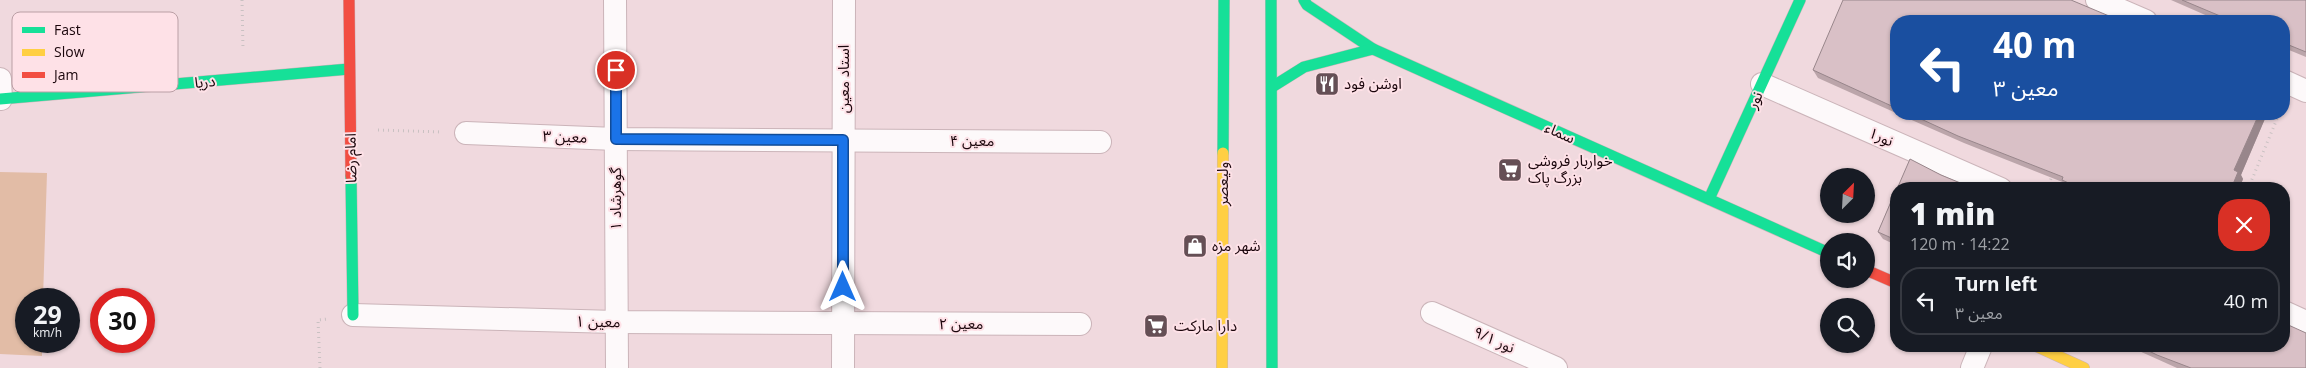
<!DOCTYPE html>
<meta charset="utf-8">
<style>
:root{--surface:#171b24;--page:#242831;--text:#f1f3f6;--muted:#9ea1a6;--line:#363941}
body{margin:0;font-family:"Open Sans","Noto Sans Arabic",sans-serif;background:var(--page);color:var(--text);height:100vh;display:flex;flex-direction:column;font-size:19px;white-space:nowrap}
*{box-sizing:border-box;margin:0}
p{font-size:16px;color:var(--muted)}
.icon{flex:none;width:28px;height:28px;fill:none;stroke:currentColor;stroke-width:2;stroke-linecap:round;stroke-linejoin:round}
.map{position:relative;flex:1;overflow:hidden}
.side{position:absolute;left:1890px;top:182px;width:400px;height:170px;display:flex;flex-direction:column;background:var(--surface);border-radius:20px;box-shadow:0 1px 4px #0004}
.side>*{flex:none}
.hud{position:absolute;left:1890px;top:15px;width:400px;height:105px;border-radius:20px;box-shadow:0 1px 4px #0004;background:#1a4fa0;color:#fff;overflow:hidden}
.needle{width:32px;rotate:24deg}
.fabs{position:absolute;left:1820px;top:168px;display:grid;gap:10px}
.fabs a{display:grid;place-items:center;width:55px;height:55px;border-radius:50%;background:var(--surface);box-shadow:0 1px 4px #0004;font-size:25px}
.speed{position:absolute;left:15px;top:288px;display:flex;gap:10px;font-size:25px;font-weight:700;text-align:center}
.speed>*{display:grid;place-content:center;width:65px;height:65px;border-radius:50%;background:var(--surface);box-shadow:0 1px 4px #0004;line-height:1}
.speed small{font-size:12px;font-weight:400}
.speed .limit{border:8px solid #d22;background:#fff;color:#111}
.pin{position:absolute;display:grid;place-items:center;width:42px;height:42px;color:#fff;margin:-21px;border:2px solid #fff;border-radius:50%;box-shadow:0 1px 5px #0007}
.me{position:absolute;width:55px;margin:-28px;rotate:0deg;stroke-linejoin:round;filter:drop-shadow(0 0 4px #0008)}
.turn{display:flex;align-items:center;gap:18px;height:105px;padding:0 20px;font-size:22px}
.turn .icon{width:65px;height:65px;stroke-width:2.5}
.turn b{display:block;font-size:35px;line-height:42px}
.round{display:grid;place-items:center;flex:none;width:52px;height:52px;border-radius:20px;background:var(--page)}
.head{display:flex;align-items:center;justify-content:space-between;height:85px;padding:0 20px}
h1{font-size:30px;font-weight:800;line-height:38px}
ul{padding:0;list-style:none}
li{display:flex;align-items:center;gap:15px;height:68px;margin:0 10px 8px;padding:0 10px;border:2px solid var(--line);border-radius:20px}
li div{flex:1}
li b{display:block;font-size:19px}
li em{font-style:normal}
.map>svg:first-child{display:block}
.green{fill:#e2bca6}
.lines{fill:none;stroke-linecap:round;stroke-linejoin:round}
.street-casing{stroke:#cbb4b9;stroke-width:24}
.fast-casing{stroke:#cbb4b9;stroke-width:12}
.slow-casing{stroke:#cbb4b9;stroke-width:12}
.jam-casing{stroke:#cbb4b9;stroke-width:12}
.path{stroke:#c9c1c2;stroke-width:3;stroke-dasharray:1 4;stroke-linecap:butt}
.street{stroke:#fdf9fa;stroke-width:22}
.fast{stroke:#16e098;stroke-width:11}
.slow{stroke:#ffcf43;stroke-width:11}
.jam{stroke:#f24e42;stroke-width:11}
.wall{fill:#bba5aa}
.shaded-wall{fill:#98868b}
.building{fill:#d9c0c6;stroke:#98868b}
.route-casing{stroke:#114b97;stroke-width:12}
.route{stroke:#1a73e8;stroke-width:9}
.labels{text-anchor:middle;stroke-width:4;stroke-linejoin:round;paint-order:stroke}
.street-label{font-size:15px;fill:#1a050b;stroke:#fee1e7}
.poi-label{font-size:15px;fill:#1a050b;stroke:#fee1e7;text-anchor:start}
.key{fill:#fee1e7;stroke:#ba9fa5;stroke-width:1}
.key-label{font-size:14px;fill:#1a050b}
</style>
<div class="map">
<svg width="2306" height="368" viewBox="0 0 2306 368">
<rect width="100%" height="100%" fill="#f0d9de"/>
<polygon class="green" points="0,172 47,173 43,299 26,299 26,341 42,341 42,356 0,354"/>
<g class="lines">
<defs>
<g id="street">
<polyline points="615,0 617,368"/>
<polyline points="2097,0 2146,21"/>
<polyline points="0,79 1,99"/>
<polyline points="2284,81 2306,91"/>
<polyline points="1762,84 2001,189"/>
<polyline points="466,133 616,139 1100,142"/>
<polyline points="2284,312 2306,322"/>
<polyline points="1432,313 1556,368"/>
<polyline points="353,315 616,322 1080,324"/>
<polyline points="843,368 844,0"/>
<polyline points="1972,368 1981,346"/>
</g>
<g id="fast">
<polyline points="1271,0 1272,368"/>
<polyline points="1304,0 1307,5 1373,49 1829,253"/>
<polyline points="1272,87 1304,67 1373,49"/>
<polyline points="0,99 349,69"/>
<polyline points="1223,153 1224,0"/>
<polyline points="351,176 353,315"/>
<polyline points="1709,199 1800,0"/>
</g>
<g id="slow">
<polyline points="2036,346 2084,368"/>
<polyline points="1222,368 1223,153"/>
</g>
<g id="jam">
<polyline points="349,0 351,176"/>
<polyline points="1866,270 1896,283"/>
</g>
</defs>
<use href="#street" class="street-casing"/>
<use href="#fast" class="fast-casing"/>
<use href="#slow" class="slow-casing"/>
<use href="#jam" class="jam-casing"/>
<g class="path">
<polyline points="242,0 243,50"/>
<polyline points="378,130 442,132"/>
<polyline points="2047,189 2052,176"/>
<polyline points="2248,189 2279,114"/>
<polyline points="320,368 318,320 328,319"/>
</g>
<use href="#street" class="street"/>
<use href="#fast" class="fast"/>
<use href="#slow" class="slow"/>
<use href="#jam" class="jam"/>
</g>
<g class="wall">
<polygon points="2171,0 2306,0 2306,57 2284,48 2284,21 2219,21"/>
<polygon points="1896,21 1896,113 1818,78 1813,70"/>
<polygon points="1898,114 2267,114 2241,175 2243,179 2239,189 2071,189 2067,187 2065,183 1964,143"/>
<polygon points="1896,190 1896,245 1883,239 1878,232"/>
<polygon points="2128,346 2284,346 2306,368 2177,368"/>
</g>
<polygon class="shaded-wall" points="2259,114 2267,114 2241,175 2243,179 2239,189 2231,189 2234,170"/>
<g class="building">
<polygon points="1843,0 2071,0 2121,21 1896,21 1896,108 1813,70"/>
<polygon points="2182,0 2306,0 2306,52 2284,43 2284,21 2232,21"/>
<polygon points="1910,114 2259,114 2234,170 2238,172 2231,189 2082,189 2062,180 2063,177 1958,136"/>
<polygon points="1910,159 1941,175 1975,189 1897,189"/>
<polygon points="1896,190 1896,240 1878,232"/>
<polygon points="2284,323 2306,333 2306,368 2191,368 2157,355 2139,346 2284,346"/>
</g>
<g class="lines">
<defs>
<polyline id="route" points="616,70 616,139 843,140 843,287"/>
</defs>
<use href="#route" class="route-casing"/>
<use href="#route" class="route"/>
</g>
<defs>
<symbol id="restaurant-square" viewBox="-11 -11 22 22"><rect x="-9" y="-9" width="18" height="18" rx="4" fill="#654f55" stroke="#fee1e7"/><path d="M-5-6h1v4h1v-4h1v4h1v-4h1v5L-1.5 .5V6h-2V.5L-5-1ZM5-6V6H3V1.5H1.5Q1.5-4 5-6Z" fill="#fff"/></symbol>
<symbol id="supermarket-square" viewBox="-11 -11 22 22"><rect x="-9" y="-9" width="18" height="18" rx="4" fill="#654f55" stroke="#fee1e7"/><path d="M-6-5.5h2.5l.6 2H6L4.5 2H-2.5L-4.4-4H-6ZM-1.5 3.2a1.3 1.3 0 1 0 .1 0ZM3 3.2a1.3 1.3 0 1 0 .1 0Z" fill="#fff"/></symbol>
<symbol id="shop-square" viewBox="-11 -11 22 22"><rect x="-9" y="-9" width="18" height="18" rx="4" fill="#654f55" stroke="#fee1e7"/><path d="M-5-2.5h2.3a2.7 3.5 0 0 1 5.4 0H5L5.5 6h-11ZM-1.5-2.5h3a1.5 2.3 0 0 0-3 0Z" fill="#fff"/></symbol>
</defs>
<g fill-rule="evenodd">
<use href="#restaurant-square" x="1313" y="70" width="28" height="28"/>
<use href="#supermarket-square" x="1496" y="156" width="28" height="28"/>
<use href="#shop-square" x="1181" y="232" width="28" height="28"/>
<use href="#supermarket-square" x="1142" y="312" width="28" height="28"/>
</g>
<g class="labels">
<g class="street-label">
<text transform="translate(844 79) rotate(-90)" y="5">استاد معین</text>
<text transform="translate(205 82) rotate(-5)" y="5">دریا</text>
<text transform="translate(1755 100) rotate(-65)" y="5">نور</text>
<text transform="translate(1560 133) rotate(24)" y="5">سماء</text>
<text transform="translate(565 137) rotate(2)" y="5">معین ۳</text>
<text transform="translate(1881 137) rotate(24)" y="5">نور۱</text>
<text x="972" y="146">معین ۴</text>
<text transform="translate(351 158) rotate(-91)" y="5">امام رضا</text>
<text transform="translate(1223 184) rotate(-90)" y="5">ولیعصر</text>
<text transform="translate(616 199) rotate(-90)" y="5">گوهرشاد ۱</text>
<text transform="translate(598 322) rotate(1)" y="5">معین ۱</text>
<text x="961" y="329">معین ۲</text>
<text transform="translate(1494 340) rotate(24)" y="5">نور ۹/۱</text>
</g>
<g class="poi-label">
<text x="1344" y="89">اوشن فود</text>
<text x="1528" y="166">خواربار فروشی<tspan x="1528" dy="17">بزرگ پاک</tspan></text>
<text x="1212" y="251">شهر مزه</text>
<text x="1174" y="331">دارا مارکت</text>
</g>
</g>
<rect x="12" y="12" width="166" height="80" rx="8" class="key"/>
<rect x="22" y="27" width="23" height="6" fill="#16e098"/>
<rect x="22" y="49" width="23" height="7" fill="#ffcf43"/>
<rect x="22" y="72" width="23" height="6" fill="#f24e42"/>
<g class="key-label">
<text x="54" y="35">Fast</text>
<text x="54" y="57">Slow</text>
<text x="54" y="80">Jam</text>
</g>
</svg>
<div class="fabs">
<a><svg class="needle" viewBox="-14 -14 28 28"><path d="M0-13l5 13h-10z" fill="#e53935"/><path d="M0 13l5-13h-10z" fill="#9ea1a6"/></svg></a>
<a><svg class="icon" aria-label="sound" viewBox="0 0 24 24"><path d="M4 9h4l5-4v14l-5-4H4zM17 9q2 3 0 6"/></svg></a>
<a><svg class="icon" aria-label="search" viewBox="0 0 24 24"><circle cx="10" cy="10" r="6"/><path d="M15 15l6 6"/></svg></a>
</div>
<div class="speed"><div>29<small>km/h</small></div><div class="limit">30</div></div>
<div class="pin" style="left:616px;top:70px;background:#d93025"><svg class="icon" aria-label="arrive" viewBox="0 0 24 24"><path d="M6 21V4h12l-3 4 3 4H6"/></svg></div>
<svg class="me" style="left:843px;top:287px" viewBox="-20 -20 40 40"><path d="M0-17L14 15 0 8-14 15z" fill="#1a73e8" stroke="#fff" stroke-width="4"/></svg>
<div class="hud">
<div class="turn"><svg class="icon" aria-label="left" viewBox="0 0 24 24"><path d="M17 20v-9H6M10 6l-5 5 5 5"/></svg><div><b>40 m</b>معین ۳</div></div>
</div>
<section class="side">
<div class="head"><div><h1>1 min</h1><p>120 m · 14:22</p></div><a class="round" style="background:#d93025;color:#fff"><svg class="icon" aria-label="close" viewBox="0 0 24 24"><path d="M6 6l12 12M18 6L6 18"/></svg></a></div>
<ul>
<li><svg class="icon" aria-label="left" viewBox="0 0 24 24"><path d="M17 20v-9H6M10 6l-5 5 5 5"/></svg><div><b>Turn left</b><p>معین ۳</p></div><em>40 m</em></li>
</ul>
</section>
</div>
